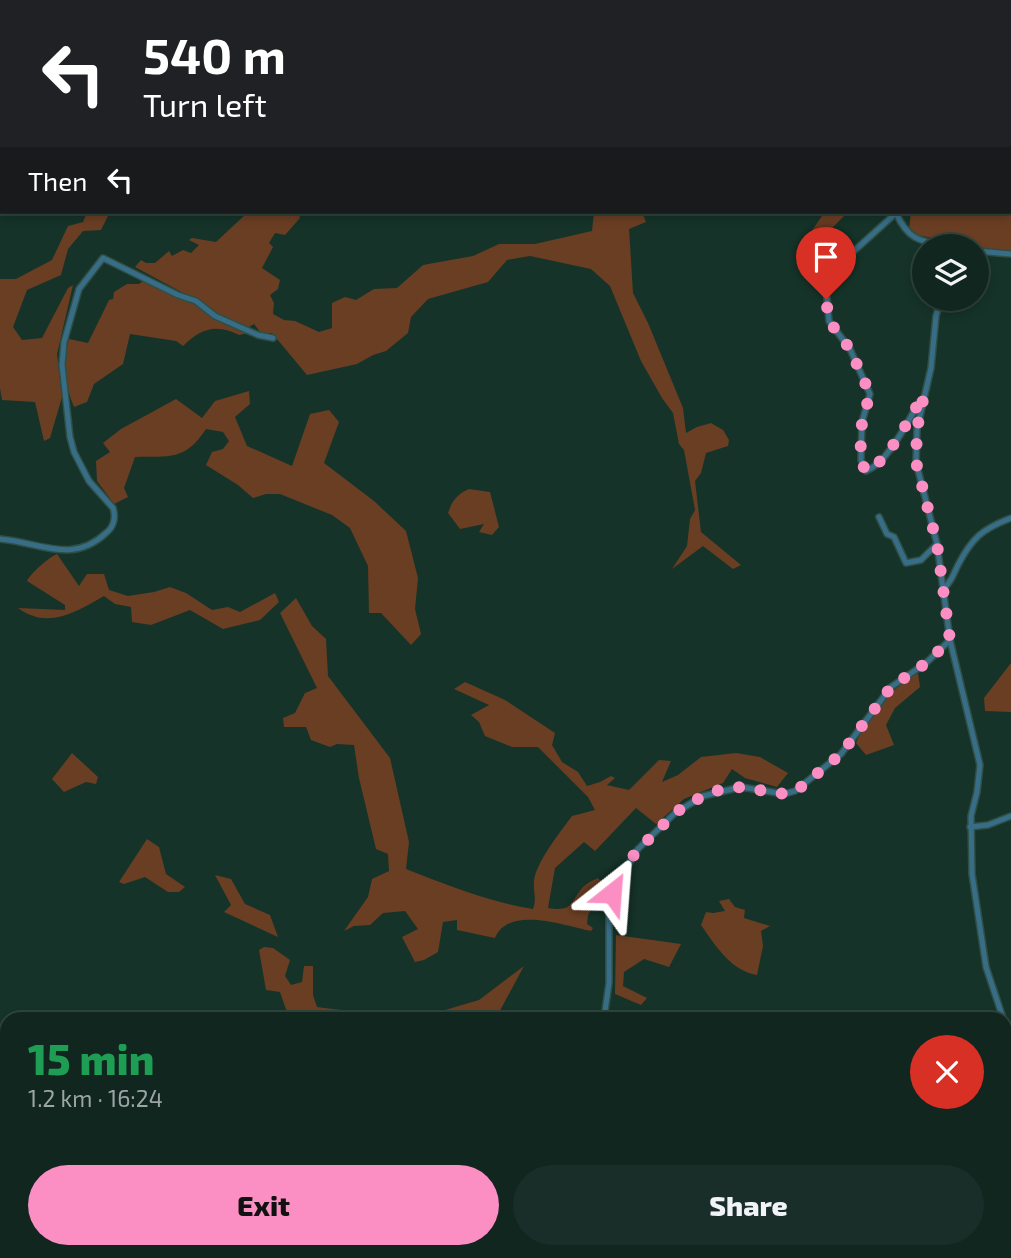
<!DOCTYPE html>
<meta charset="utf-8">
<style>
:root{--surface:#10261f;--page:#192e28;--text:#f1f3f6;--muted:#9ca5a4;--line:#30433d;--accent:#fb8fc3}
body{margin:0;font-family:"Exo 2",sans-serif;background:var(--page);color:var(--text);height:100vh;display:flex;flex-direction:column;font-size:26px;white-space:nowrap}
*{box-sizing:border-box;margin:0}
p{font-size:23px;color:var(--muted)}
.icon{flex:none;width:38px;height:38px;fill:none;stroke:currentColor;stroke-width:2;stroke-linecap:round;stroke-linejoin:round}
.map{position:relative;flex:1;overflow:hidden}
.panel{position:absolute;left:0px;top:1012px;width:1012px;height:247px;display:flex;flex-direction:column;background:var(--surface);border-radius:21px 21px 0 0;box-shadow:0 4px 10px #0003,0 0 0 2px var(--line)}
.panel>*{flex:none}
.banner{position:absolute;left:0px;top:0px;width:1012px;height:214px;box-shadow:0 4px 10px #0003,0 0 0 2px var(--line);background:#202124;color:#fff;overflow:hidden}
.tools{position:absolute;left:912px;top:234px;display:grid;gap:14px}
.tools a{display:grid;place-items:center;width:77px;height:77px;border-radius:50%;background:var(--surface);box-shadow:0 4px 10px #0003,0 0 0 2px var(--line);font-size:35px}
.pin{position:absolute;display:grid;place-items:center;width:60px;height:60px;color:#fff;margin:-72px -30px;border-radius:50% 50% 50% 0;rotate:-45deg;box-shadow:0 0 7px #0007}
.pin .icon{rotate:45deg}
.me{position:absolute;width:77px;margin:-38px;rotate:28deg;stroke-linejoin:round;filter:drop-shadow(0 0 5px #0008)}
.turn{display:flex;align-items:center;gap:24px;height:147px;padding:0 28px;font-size:32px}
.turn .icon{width:91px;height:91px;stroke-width:2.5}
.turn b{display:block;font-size:49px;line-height:60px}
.then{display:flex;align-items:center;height:66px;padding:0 28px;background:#0003;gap:14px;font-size:26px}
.round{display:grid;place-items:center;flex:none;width:74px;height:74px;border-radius:37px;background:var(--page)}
.summary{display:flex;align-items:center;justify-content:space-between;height:119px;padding:0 28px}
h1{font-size:42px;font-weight:800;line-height:52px;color:#1e9e55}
.cta{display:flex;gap:14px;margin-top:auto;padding:14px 28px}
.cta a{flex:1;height:80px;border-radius:42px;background:var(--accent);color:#111;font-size:28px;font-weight:800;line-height:80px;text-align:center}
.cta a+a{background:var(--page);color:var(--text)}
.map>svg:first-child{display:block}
.green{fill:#6a3e23}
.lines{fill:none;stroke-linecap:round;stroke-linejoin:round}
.minor-casing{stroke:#2f4f44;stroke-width:8}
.minor{stroke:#386d87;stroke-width:5}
.route{stroke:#fb8fc3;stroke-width:12;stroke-dasharray:0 21.6}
</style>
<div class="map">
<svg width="1011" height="1258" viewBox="0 0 1011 1258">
<rect width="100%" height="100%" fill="#153329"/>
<g class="green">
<polygon points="1011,154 1011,252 967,246 914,234 909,229 911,212 1010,212"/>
<polygon points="87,212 110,212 101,230 83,231 68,249 61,275 27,290 13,327 22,340 42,338 68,288 73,285 57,354 62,397 50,438 44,441 35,402 2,400 0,388 0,279 16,279 52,260 68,226 83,222"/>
<polygon points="248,212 298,212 300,218 285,235 275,233 269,243 273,247 262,268 280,280 278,289 270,295 274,303 273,314 284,320 295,321 319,332 332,328 332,303 345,297 356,300 374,289 397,288 423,265 473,256 499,244 535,244 592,231 594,212 642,212 646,222 629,229 633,293 648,323 683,408 686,433 697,427 711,423 723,430 729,440 728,446 706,453 701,473 695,481 701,532 741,565 733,569 703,546 672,569 687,546 690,519 695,510 684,450 679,444 673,413 662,398 641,361 610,286 591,269 530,256 507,260 488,282 428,299 411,317 408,333 386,351 373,355 357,364 307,375 272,333 261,333 254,324 249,327 216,315 209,307 135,267 141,260 146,263 155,263 169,251 172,256 183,250 191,253 199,245 189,240 192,238 216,242"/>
<polygon points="822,212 848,212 812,248 800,248 824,213"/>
<path d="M 143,281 C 181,296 213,313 248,333 L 239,335 C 216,323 200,329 183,346 L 176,341 L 130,334 L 123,364 L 94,384 L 87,402 L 74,407 C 65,385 62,362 69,339 L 88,343 L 109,300 L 113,299 L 114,292 L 127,284 L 139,284 Z"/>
<path d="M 249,391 L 250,404 L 235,417 L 247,446 L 292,466 L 310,414 L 329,410 L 339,422 L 324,463 L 374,501 L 406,531 L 418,578 L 415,609 L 421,634 L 411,645 L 381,613 L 369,613 L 368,566 L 350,528 L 332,515 L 280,494 L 266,494 L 253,498 L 238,485 L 206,465 L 212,452 L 223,449 L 229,441 L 223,432 L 206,429 C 185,461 170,456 135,457 L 124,488 L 128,497 L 114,504 L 97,481 L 96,461 L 110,452 L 103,443 L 121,429 L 176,399 L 202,418 L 215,401 Z"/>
<path d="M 469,489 L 490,492 L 499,527 L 492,535 L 479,532 L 484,524 L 460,529 L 448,513 C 452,501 457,494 469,489 Z"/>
<path d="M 57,554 L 79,586 L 87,574 L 104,574 L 109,590 L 128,596 L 154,592 L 170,587 L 186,593 L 212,610 L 228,607 L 240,612 L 275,593 L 279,602 L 260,620 L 223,629 L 190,610 L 151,625 L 132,622 L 131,607 L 115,604 L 104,596 C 76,612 48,630 18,608 L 65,610 L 65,605 L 27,581 C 30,574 49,557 57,554 Z"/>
<path d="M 296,598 L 312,626 L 326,639 L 328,676 L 390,758 L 409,842 L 406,869 C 447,885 489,902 533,909 C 537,899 533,891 534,881 C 536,862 561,831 572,816 L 595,810 L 588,797 L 538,747 L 512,747 L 485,736 L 479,722 L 471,715 L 489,705 L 454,689 L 465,682 L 505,700 L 555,733 L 552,745 L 562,762 L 578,772 L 587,786 L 600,782 L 611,776 L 615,778 L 607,785 L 629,790 L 659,760 L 671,761 L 662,782 L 678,775 L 701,757 L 736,753 L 760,757 L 788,773 L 777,787 L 745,778 L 732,769 L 723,783 L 684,799 L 656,824 L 636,808 L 595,851 L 584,842 L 555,868 L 548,908 C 574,912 569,903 583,887 C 587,883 593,880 598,878 L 607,888 L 605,902 L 595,903 L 588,915 L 587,924 L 593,928 L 591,931 C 565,926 508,905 495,938 L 457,930 L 457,920 L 443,922 L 438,952 L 424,960 L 415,962 L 402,937 L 418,929 L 405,911 L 383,913 L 370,925 L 354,926 L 344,931 L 368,897 L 372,879 L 389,871 L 388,854 L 376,849 L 359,778 L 354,745 L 337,744 L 330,747 L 311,740 L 306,727 L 284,727 L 283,718 L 295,713 L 305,693 L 317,688 L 280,613 Z"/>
<polygon points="1011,663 1011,712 985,711 984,698"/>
<path d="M 918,673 L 920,687 L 895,708 L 886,725 L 894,745 L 866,755 L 856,743 C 869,713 891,689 918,673 Z"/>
<polygon points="72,753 98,777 96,784 86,782 64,792 52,779"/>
<polygon points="147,839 159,847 166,874 185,887 179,892 168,892 145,877 124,884 119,882"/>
<polygon points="215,875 231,879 245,904 270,915 278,937 224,912 231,905"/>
<path d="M 729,899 L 735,907 L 745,910 L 744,918 L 770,926 L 761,931 L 763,946 L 757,975 C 731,971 715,945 701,925 L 706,912 L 713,913 L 725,911 L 719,901 Z"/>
<polygon points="616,935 681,944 669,967 644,959 624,972 623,986 647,998 641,1005 615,994"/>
<polygon points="264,947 273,948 290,960 285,976 291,985 302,982 304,966 313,966 313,995 317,1007 389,1016 408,1011 418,1018 479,1000 524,966 496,1018 289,1018 280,992 266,990 259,950"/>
<polygon points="0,1210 7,1213 7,1251 43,1251 42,1258 0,1258"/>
<polygon points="669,1251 774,1251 774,1255 768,1258 662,1258"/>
</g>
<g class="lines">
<defs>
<g id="minor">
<polyline points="885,0 886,2"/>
<path d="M 896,213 L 833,270 L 828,278 L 826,288 L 829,321 L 850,349 L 870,394 L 862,422 L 861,460 L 866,471 C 889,462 908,420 920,401"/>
<path d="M 896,213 C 910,244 924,241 955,247"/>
<polyline points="976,251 1011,254"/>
<polyline points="941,299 936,316 931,368 917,429 916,462 937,544 950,640 980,765 977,792 971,816 972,874 986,967 1003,1018"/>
<polyline points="879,517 887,534 894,537 906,563 921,560 937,544"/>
<path d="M 0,539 C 39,542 72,565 106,533 C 114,527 116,517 113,508 L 89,481 L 74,452 L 70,437 L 62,365 L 64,342 L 79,289 L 103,258 L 178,295 L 196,301 L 215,316 L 258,335 L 273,338"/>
<path d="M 944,588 C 951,583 954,573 958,565 C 972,538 982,529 1011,518"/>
<polyline points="970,827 988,825 1011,816"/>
<polyline points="604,1018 609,983 609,905 617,883 638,849 675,813 703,796 741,787 784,794 795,791 841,754 891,687 926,663 950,640"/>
<polyline points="1004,1023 1011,1037"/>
<polyline points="0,1139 7,1147"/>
<polyline points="73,1251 74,1258"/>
<polyline points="450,1251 457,1258"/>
<polyline points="256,1258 259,1251"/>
<polyline points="353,1258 355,1251"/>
<polyline points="379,1258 420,1256 437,1251"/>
</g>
</defs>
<use href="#minor" class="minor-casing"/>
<use href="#minor" class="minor"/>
</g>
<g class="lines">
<path class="route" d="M 612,893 L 635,853 L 675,813 L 693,801 L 719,790 L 741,787 L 784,794 L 795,792 L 841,754 L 891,687 L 926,663 L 950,640 L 937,544 L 916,462 L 917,429 L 924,395 C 910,415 889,462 866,471 L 860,460 L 862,422 L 870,394 L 850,349 L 829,321 L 826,299"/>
</g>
</svg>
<div class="tools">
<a><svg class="icon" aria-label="layers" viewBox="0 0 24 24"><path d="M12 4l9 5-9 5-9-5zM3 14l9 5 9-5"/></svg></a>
</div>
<div class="pin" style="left:826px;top:299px;background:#d93025"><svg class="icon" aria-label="arrive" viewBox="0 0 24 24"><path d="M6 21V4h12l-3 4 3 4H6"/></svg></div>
<svg class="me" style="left:612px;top:893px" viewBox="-20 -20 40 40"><path d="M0-17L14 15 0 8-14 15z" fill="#fb8fc3" stroke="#fff" stroke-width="4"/></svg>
<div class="banner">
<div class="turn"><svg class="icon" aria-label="left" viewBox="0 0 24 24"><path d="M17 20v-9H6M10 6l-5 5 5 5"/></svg><div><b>540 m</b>Turn left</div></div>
<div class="then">Then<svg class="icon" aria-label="left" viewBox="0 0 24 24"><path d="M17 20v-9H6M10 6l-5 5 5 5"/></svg></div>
</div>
<section class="panel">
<div class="summary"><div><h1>15 min</h1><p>1.2 km · 16:24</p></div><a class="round" style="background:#d93025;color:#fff"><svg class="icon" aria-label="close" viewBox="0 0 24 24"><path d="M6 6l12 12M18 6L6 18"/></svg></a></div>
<div class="cta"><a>Exit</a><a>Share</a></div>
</section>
</div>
